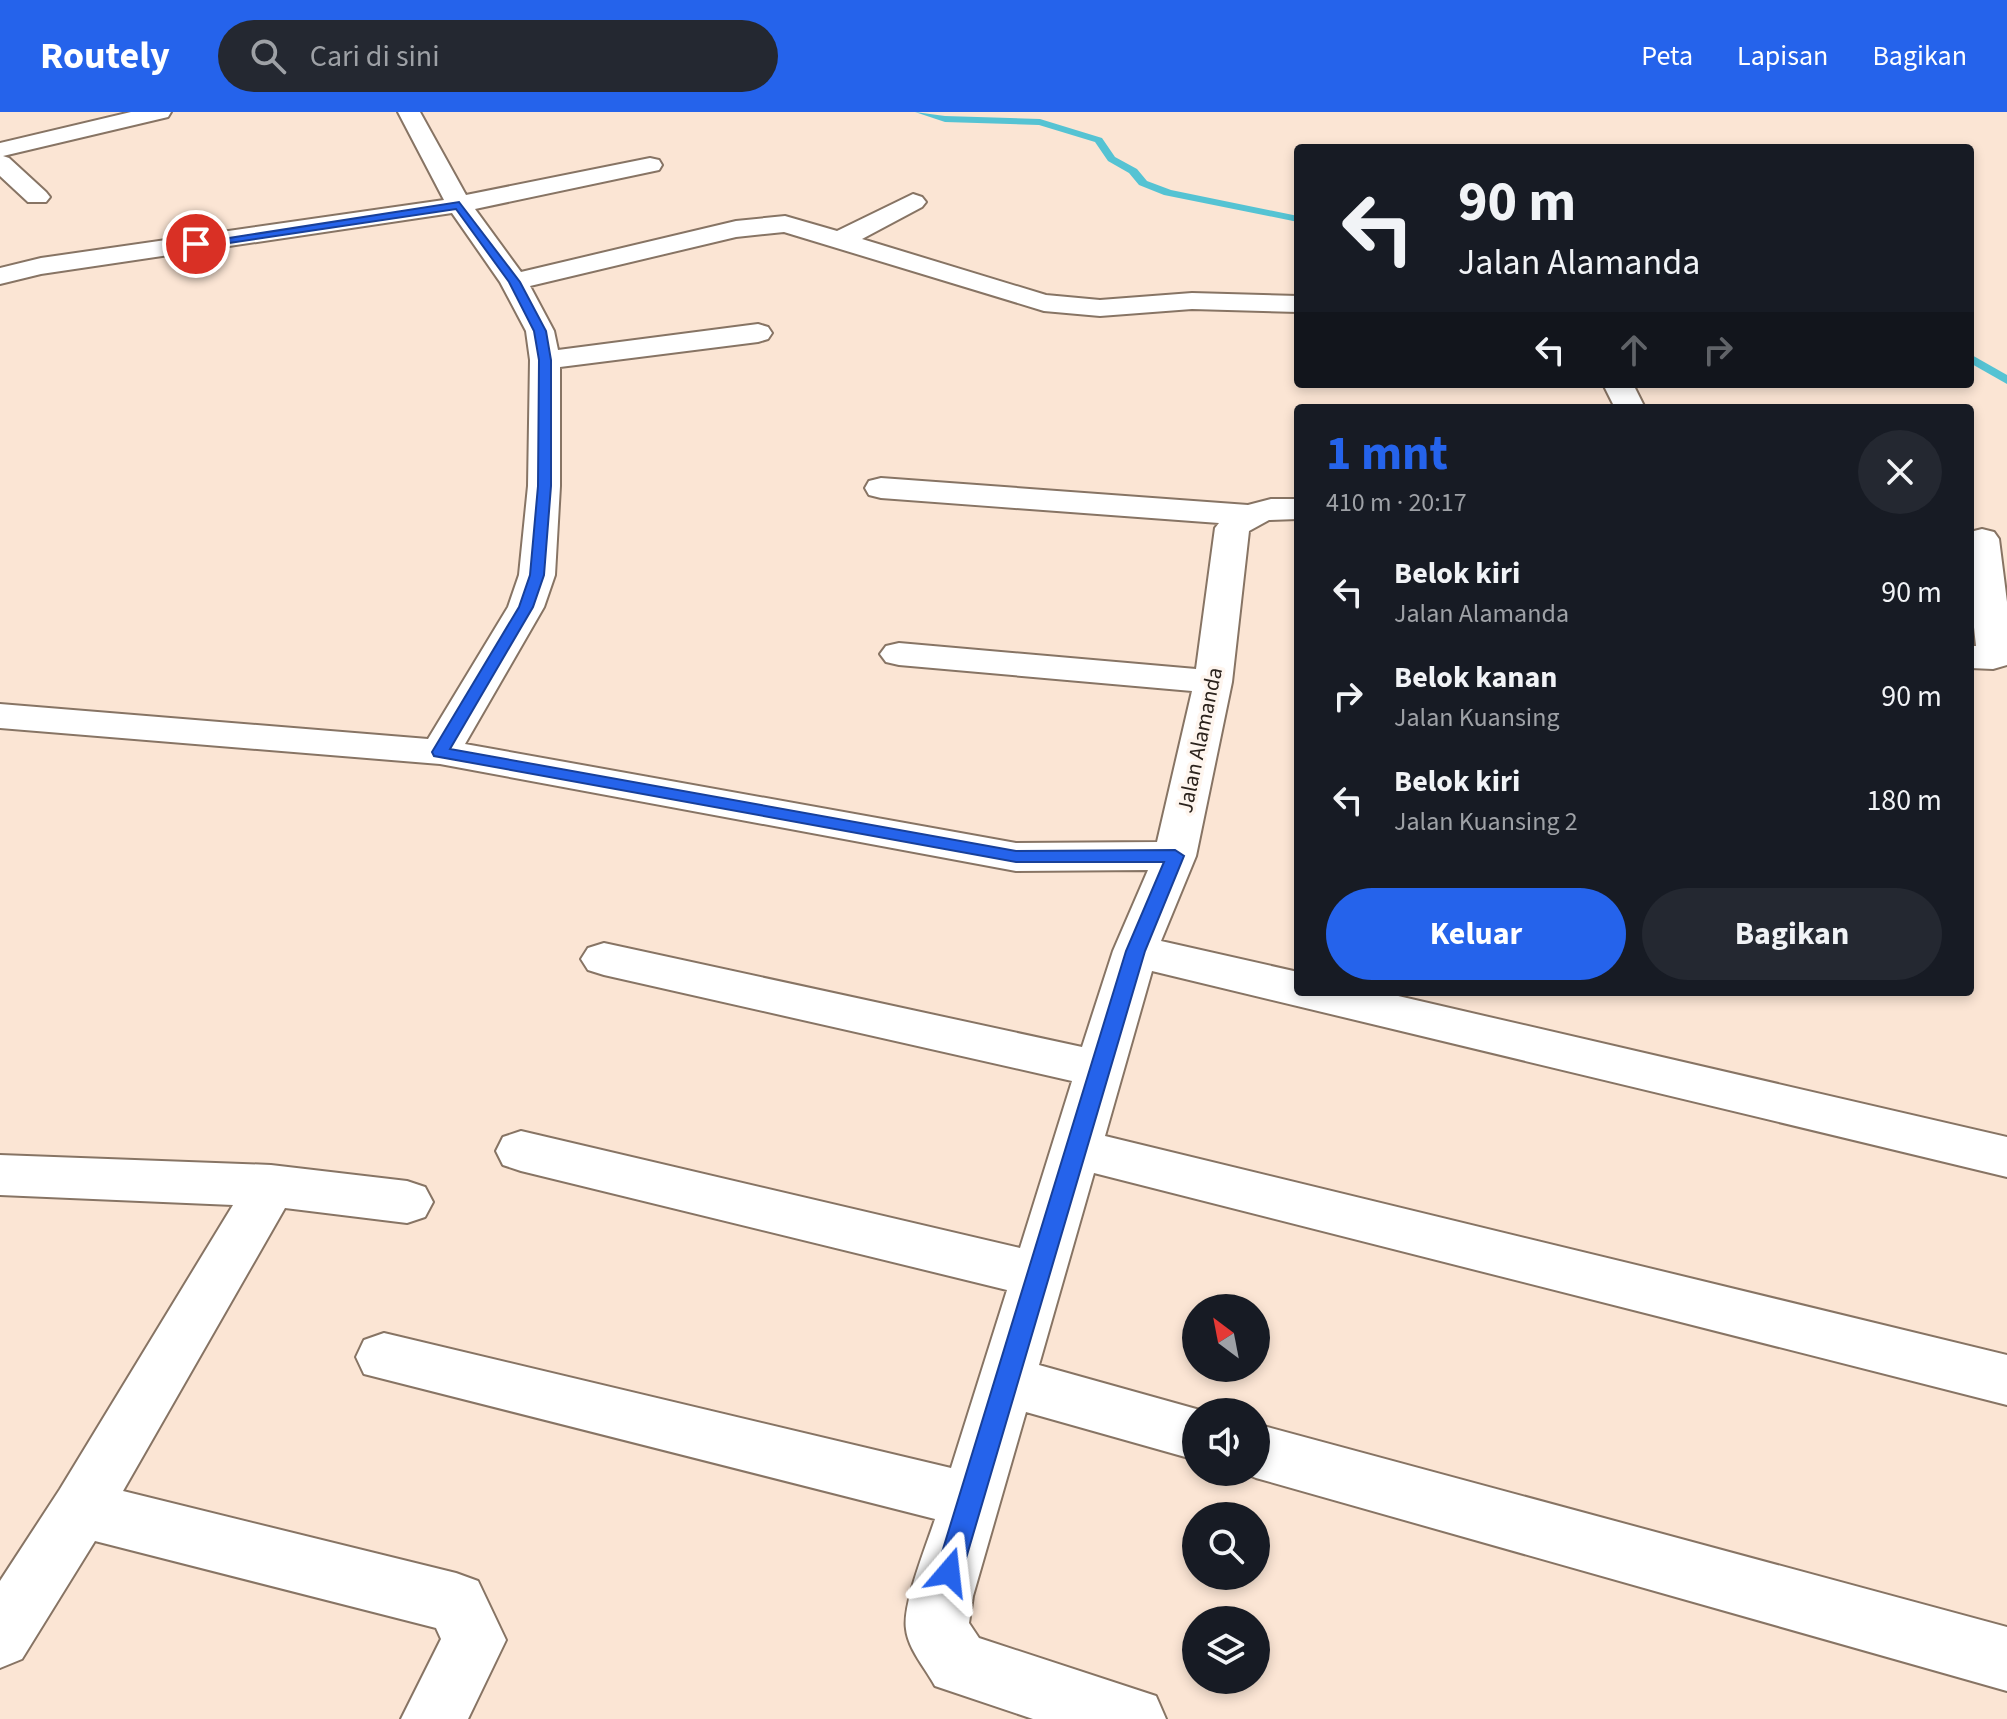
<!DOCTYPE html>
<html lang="id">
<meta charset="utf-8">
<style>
:root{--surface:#171b24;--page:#242831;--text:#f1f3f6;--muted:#9ea1a6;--accent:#2563eb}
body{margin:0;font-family:"Source Sans 3",sans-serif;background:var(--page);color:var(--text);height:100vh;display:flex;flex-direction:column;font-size:30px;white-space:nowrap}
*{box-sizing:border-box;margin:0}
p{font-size:26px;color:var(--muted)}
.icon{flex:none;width:44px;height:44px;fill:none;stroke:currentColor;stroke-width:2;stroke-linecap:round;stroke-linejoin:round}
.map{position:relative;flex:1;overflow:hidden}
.details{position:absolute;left:1294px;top:292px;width:680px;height:592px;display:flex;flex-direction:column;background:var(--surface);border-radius:8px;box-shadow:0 4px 12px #0003}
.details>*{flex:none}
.banner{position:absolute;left:1294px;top:32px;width:680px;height:244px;border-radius:8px;box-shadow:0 4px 12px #0003;background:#171b24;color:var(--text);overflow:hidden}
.needle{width:52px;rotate:328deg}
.controls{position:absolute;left:1182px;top:1182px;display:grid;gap:16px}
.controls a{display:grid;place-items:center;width:88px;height:88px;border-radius:50%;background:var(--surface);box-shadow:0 4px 12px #0003;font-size:40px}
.pin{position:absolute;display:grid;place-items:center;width:68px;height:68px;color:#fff;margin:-34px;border:4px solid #fff;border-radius:50%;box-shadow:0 2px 8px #0007}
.me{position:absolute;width:88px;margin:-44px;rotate:17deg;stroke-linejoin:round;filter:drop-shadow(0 0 6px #0008)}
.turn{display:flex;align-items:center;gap:28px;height:168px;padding:0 32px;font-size:36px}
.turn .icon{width:104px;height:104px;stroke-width:2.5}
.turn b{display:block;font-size:56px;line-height:68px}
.lanes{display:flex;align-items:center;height:76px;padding:0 32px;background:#0003;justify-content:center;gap:40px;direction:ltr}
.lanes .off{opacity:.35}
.round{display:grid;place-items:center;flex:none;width:84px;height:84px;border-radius:42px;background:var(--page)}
.headline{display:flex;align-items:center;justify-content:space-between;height:136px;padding:0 32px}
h1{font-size:48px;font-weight:700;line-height:60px;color:var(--accent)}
.primary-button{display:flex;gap:16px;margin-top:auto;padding:16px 32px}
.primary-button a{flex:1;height:92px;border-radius:48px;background:var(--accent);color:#fff;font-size:32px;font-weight:700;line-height:92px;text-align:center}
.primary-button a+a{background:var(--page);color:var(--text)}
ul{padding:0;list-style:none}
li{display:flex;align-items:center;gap:24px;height:104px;padding:0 32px}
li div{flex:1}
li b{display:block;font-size:30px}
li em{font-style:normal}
header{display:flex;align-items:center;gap:48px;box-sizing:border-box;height:112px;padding:0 40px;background:var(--accent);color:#fff}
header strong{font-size:38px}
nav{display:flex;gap:44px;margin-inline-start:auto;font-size:28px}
.search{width:560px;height:72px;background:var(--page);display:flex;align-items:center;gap:20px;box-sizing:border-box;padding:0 28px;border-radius:44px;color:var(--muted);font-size:30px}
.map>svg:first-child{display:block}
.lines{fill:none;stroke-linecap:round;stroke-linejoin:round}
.stream{fill:#55c3d3;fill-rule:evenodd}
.minor-casing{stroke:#877464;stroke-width:4}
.minor{fill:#fff;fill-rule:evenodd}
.route{fill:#2563eb;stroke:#184099;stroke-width:2}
.labels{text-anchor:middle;stroke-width:7;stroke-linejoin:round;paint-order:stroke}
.street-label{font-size:22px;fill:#2b231d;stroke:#fef5ee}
</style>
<header>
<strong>Routely</strong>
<div class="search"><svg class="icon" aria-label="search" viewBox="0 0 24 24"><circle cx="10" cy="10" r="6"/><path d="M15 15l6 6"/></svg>Cari di sini</div>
<nav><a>Peta</a><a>Lapisan</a><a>Bagikan</a></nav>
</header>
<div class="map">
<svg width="2007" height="1607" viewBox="0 0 2007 1607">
<rect width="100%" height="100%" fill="#fbe5d4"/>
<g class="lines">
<g class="stream">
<polygon points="915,0 945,4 1040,7 1102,26 1115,45 1137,57 1147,69 1171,78 1298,104 1298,110 1164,83 1139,73 1129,61 1108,49 1095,30 1039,13 945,10"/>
<polygon points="1970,242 2007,263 2007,272 1970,251"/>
</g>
<defs>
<g id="minor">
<polygon points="131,0 171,0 168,5 3,44 9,46 46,80 50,85 46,90 28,90 0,64 0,31"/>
<path d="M 398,0 L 420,0 L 466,83 L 650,46 L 659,48 L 662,53 L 659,58 L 475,97 L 521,160 L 736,109 L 785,104 L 837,119 L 913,82 L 922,85 L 926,90 L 922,95 L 862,127 L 1046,183 L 1100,188 L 1192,181 L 1298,184 L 1298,200 L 1192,197 L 1100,204 L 1044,199 L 784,120 L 736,125 L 530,174 L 554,219 L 558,238 L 758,212 L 768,215 L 772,221 L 768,227 L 758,230 L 560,255 L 560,374 L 555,463 L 544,495 L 465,632 L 1016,731 L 1157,730 L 1192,579 L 899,553 L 886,550 L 880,542 L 886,534 L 899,531 L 1196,557 L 1215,416 L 1219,411 L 881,386 L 869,383 L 865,376 L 869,369 L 881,366 L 1248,393 L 1271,387 L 1298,387 L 1298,407 L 1269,408 L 1249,419 L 1232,570 L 1196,744 L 1161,829 L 1298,860 L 1298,880 L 1381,880 L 2007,1025 L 2007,1065 L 1152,859 L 1105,1024 L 2007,1243 L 2007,1293 L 1094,1061 L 1039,1253 L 1207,1300 L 1196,1300 L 1196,1348 L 1026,1300 L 973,1484 L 969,1511 L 979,1526 L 1156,1584 L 1166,1607 L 1033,1607 L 935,1574 C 926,1557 908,1537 906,1517 C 902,1493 927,1432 935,1407 L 364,1262 L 356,1245 L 364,1228 L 384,1221 L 951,1356 L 1007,1178 L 521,1059 L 503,1053 L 496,1039 L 503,1025 L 521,1019 L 1020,1136 L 1072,969 L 604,863 L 588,858 L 581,847 L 588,836 L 604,831 L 1082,935 L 1113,839 L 1148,758 L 1016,759 L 440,652 L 0,616 L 0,592 L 428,627 L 508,495 L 519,463 L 528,374 L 530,248 L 526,219 L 500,170 L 452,101 L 41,162 L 0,172 L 0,156 L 41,146 L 444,88 Z"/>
<polygon points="1603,272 1633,272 1645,296 1615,296"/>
<polygon points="1982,417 1994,420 1999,427 2007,490 2007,553 1993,557 1970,556 1970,534 1976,534 1970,478 1970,420"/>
<polygon points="0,1043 271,1053 407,1069 425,1075 433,1090 425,1105 407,1111 285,1096 123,1379 456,1461 478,1469 506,1528 468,1607 401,1607 441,1527 436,1516 95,1429 22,1547 0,1556 0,1469 60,1377 233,1093 0,1083"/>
<polygon points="1256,1312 2007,1515 2007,1579 1256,1366 1241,1360 1256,1360"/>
</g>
</defs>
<use href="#minor" class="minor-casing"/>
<use href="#minor" class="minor"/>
</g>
<polygon class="route" points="459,90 520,170 546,219 551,248 551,374 544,463 533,495 450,637 1016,739 1175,738 1184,744 1145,839 962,1460 958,1469 949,1472 940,1469 936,1460 1126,839 1164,750 1016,750 434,644 432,640 519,495 530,463 538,374 539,248 534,219 509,170 456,97 196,136 191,132"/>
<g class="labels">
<g class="street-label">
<text transform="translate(1199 628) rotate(-78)" y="8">Jalan Alamanda</text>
</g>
</g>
</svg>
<div class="controls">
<a><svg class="needle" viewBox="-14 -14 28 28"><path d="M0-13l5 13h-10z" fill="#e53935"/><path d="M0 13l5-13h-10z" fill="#9ea1a6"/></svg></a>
<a><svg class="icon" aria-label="sound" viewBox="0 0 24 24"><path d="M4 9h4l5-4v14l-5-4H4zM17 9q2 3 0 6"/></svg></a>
<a><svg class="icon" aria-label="search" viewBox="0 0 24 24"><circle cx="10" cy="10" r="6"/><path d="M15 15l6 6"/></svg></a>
<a><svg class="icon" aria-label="layers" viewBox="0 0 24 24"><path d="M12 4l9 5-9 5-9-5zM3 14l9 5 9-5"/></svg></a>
</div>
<div class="pin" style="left:196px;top:132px;background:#d93025"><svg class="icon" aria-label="arrive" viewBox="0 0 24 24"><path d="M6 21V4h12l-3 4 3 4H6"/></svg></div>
<svg class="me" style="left:949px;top:1460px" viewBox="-20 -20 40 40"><path d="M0-17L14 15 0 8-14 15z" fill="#2563eb" stroke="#fff" stroke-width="4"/></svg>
<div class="banner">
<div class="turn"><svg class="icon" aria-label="left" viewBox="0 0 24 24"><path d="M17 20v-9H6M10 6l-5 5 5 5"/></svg><div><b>90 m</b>Jalan Alamanda</div></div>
<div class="lanes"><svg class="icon" aria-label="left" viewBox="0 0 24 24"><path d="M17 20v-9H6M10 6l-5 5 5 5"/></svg><svg class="icon off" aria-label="ahead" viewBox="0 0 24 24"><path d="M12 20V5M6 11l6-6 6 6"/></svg><svg class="icon off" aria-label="right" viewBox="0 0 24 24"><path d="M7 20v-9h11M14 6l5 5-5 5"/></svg></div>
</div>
<section class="details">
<div class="headline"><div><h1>1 mnt</h1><p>410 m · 20:17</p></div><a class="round"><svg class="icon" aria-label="close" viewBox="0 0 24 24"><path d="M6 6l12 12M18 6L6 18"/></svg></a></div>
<ul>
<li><svg class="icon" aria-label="left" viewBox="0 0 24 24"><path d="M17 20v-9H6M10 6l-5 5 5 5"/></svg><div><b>Belok kiri</b><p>Jalan Alamanda</p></div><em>90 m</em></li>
<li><svg class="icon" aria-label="right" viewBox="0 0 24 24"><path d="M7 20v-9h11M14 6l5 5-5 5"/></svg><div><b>Belok kanan</b><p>Jalan Kuansing</p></div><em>90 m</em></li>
<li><svg class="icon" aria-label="left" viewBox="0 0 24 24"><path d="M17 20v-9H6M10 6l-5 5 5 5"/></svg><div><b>Belok kiri</b><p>Jalan Kuansing 2</p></div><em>180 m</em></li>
</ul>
<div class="primary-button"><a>Keluar</a><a>Bagikan</a></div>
</section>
</div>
